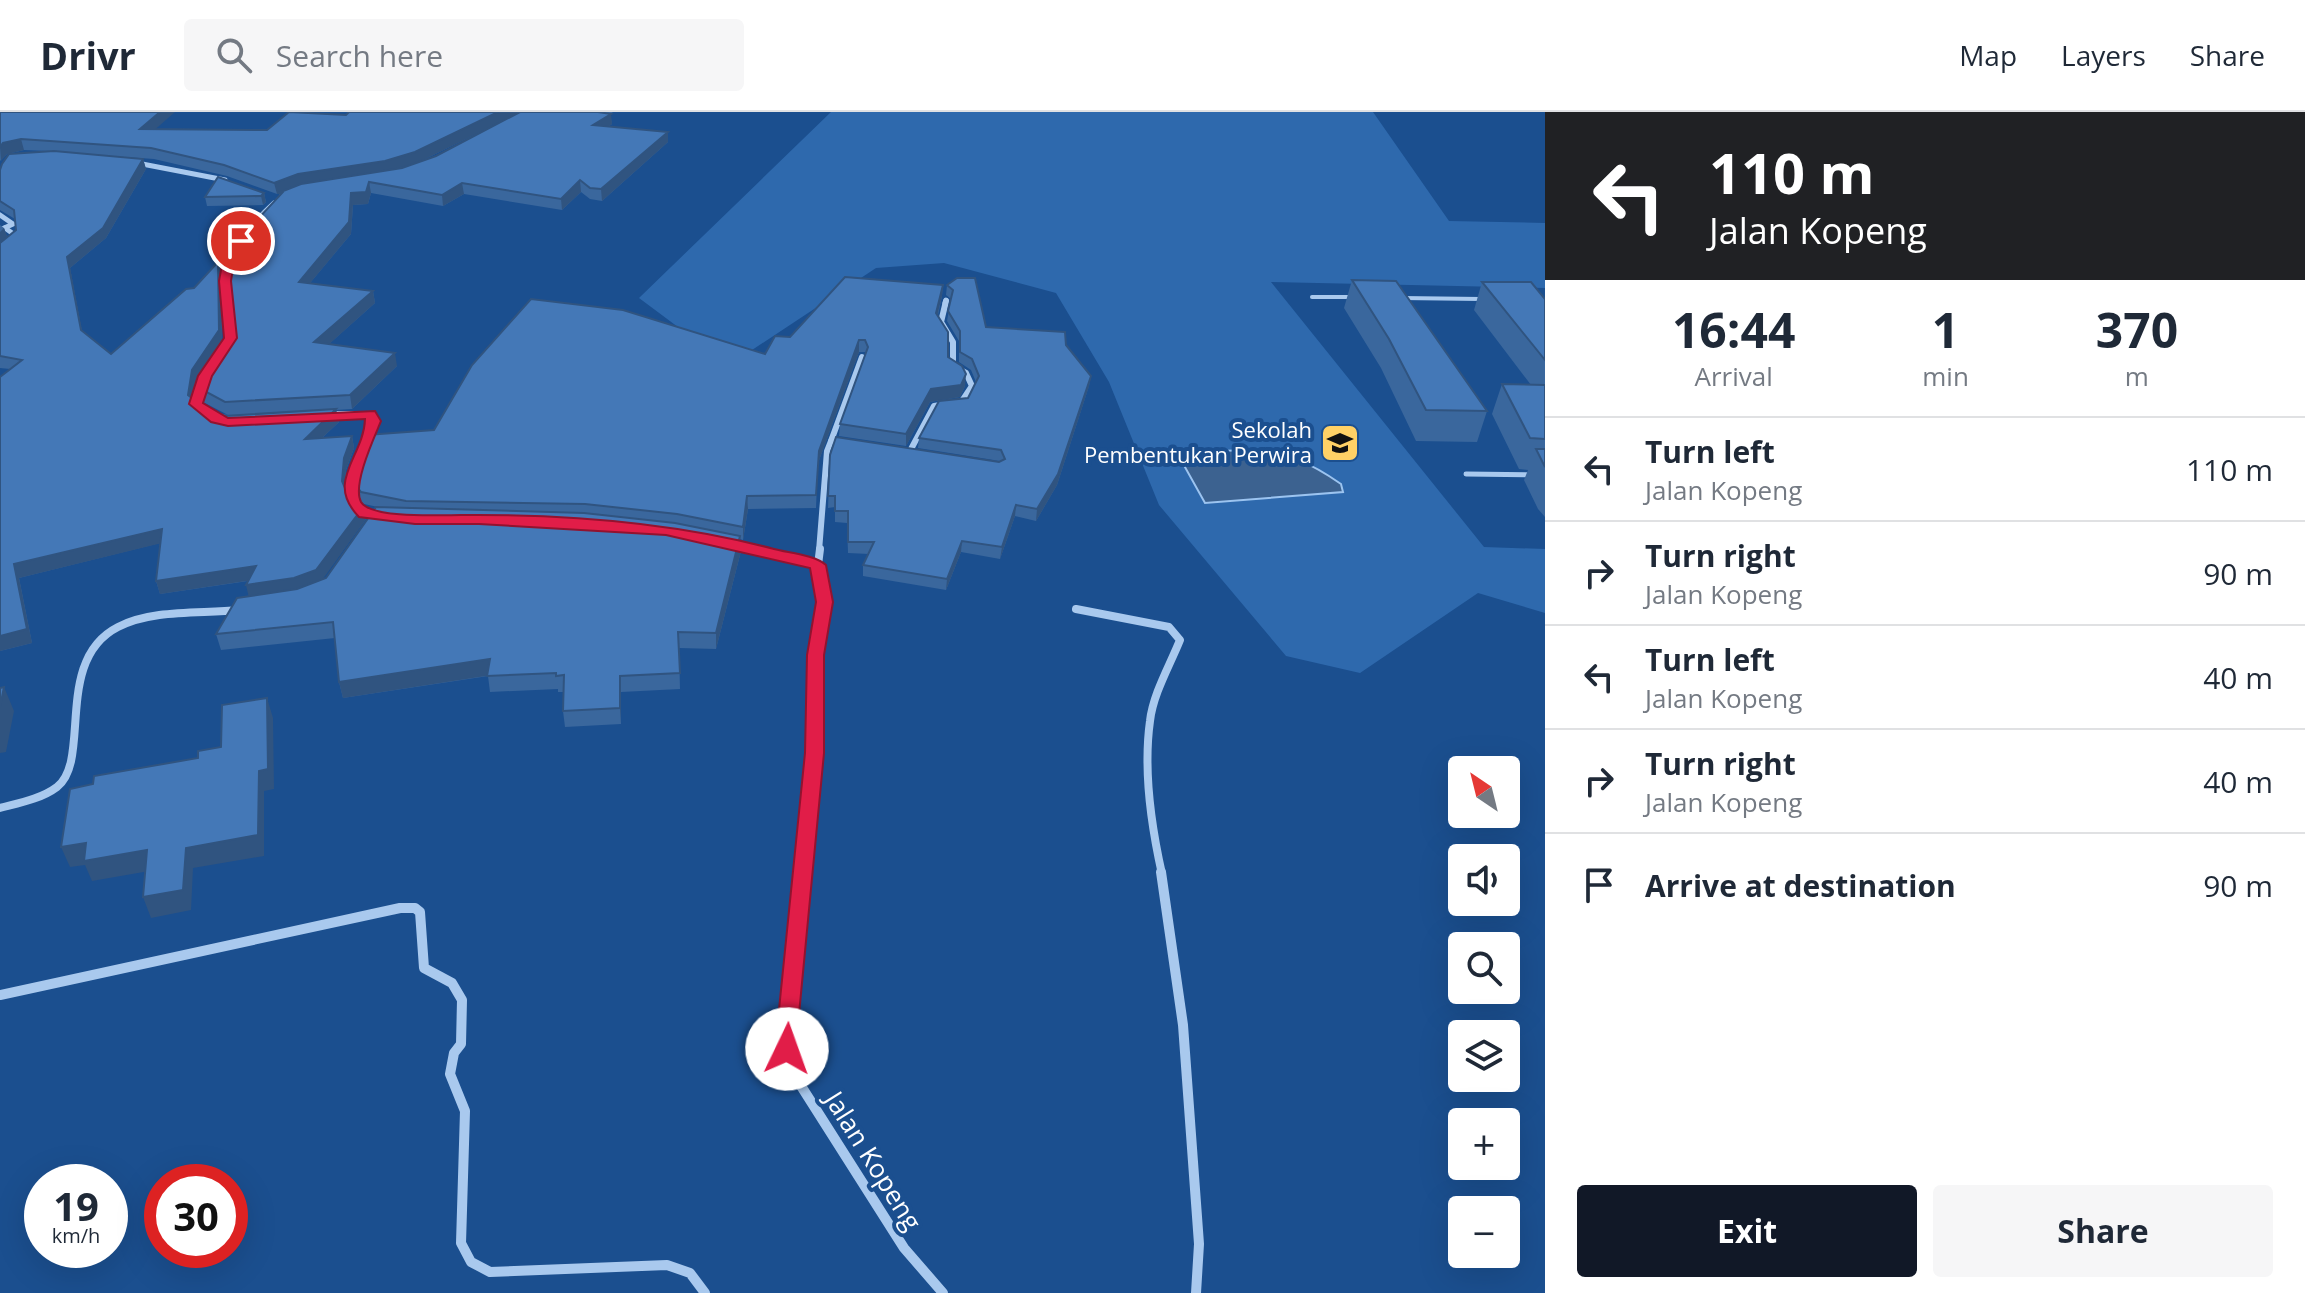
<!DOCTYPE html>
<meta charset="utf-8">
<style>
:root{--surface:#fff;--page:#f6f6f7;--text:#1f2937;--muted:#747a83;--line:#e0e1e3;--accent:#111827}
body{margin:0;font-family:"Open Sans",sans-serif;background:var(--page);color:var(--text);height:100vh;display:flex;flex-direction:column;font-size:30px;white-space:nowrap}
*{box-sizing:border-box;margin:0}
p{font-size:26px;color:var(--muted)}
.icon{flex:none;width:44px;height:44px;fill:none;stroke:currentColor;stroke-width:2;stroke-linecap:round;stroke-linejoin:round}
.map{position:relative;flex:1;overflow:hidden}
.side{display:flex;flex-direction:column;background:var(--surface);width:760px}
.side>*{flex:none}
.guide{background:#202124;color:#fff;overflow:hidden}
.needle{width:52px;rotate:325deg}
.fabs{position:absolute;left:1448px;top:644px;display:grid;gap:16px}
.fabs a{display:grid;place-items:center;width:72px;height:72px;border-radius:8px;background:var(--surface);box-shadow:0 8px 32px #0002;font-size:40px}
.speed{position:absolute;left:24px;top:1052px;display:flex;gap:16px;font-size:40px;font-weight:700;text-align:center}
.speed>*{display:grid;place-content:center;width:104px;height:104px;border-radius:50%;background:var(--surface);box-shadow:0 8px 32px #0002;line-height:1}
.speed small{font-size:20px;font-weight:400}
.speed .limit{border:12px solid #d22;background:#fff;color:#111}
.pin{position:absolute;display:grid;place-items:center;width:68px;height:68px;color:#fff;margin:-34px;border:4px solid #fff;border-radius:50%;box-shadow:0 2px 8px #0007}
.me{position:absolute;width:88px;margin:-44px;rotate:3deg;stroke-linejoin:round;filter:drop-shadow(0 0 6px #0008)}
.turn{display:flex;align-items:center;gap:28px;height:168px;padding:0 32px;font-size:36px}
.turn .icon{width:104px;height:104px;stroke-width:2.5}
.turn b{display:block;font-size:56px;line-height:68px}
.eta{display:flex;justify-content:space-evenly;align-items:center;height:136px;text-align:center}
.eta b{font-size:48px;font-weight:700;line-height:56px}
.action{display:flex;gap:16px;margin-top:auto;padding:16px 32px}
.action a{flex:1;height:92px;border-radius:8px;background:var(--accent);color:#fff;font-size:32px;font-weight:700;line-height:92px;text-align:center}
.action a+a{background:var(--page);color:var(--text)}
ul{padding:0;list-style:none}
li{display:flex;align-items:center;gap:24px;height:104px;padding:0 32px;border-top:2px solid var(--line)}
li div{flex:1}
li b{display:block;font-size:30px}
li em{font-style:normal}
header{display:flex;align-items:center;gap:48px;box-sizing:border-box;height:112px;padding:0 40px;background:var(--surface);border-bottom:2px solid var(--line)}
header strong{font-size:38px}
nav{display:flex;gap:44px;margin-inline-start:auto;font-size:28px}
.search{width:560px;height:72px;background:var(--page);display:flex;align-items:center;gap:20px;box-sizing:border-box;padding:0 28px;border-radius:8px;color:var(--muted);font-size:30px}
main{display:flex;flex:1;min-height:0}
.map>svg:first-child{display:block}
.green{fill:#2e69ad}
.water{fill:#3c6290;stroke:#9cc4f0;stroke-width:2}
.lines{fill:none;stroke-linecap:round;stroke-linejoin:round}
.service-far1{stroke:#a9c9ee;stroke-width:4}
.service{stroke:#a9c9ee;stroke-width:5}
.minor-far3{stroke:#a9c9ee;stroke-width:5}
.minor-far2{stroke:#a9c9ee;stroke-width:6}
.minor-far1{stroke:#a9c9ee;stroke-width:8}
.minor{stroke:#a9c9ee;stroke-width:10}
.wall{fill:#3a679d;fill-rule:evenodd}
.shaded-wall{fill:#305480}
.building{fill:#4478b7;stroke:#305480;stroke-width:2}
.route{fill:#e11d48;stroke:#92132f;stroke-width:2}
.labels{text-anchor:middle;stroke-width:8;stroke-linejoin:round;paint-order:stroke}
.far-poi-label{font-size:22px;fill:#fff;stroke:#1b4f8f;text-anchor:end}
.street-label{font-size:26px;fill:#fff;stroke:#1b4f8f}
</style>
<header>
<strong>Drivr</strong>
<div class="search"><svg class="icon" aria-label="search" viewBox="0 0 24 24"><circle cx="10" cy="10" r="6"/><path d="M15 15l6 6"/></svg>Search here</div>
<nav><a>Map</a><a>Layers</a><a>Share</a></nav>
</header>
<main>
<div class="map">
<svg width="1545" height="1181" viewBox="0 0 1545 1181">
<rect width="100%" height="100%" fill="#1b4f8f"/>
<polygon class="green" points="831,0 1373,0 1449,109 1545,111 1545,176 1271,170 1484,435 1545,437 1545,501 1478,481 1360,561 1286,544 1159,393 1109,270 1056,181 944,151 876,156 746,242 690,224 639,186"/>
<path class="water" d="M 1249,338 C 1289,342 1308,349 1341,372 L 1343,380 L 1205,391 L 1181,348 L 1189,340 Z"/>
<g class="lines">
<g class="service-far1">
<polyline points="1312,185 1353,185"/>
<polyline points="1401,186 1481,187"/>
</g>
<polyline class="service" points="1466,362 1545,363"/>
<g class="minor-far3">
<polyline points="137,51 225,68"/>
<polyline points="0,103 13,112 0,118"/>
<polyline points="0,140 14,129 12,121 5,116"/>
<path d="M 227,191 C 221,147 242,120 274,91"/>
<polyline points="945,191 946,188"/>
</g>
<g class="minor-far2">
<polyline points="227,189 230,227"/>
<polyline points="946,189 941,210 953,230 953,254 966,261 972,274 960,292"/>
<polyline points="201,296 196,286 203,269"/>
<polyline points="329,302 370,302 374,309 366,329"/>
<polyline points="831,329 862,245"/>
<polyline points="910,339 934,294 946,292"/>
<polyline points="358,353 354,387 362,399 380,405"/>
<polyline points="732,430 767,439"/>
<polyline points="819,439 827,339 831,329 844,330"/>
</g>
<g class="minor-far1">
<polyline points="759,437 818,453 824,490 816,543 814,641 803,762"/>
<polyline points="818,453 820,437"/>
<path d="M 1076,497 L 1169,515 L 1180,528 C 1170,553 1153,582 1150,609 C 1143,659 1151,713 1162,762"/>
<path d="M 0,696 C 19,691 41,687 57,675 C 92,648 53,548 118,515 C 153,497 200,502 239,498"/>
</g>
<g class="minor">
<polyline points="803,760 787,937 796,966 904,1136 943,1181"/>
<polyline points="1161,760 1183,913 1199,1132 1196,1181"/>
<polyline points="0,883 400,796 415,796 420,800 424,856 452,871 462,888 461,932 454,941 450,962 465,999 461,1131 471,1150 490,1160 667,1153 690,1161 705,1181"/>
</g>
</g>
<g class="wall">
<path d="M 0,0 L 155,17 L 267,18 L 346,3 L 349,0 L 613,0 L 610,2 L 612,12 L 609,14 L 668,30 L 602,89 L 590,87 L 581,80 L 562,98 L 464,82 L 443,94 L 371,81 L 368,92 L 353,93 L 351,122 L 310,171 L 373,179 L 375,191 L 329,232 L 397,254 L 352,297 L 336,298 L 339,310 L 322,326 L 352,324 L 354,336 L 346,358 L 345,376 L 349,385 L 364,394 L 366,407 L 322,467 L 326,466 L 378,395 L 364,392 L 358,387 L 356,374 L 434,318 L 765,242 L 790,225 L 943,173 L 942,184 L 938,203 L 948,245 L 965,274 L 960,285 L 930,290 L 906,334 L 839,324 L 840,312 L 866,242 L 865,240 L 859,240 L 818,351 L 816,396 L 748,397 L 743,428 L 740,427 L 741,439 L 716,537 L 679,536 L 680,577 L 621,580 L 621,612 L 565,615 L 563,599 L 563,580 L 558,580 L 558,577 L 490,580 L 488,564 L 343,586 L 339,570 L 335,526 L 221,538 L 216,522 L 249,484 L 248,469 L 160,482 L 156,469 L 160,431 L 19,466 L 32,531 L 0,539 L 10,257 L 0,256 L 0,113 L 4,116 L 7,125 L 16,118 L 15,107 L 0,98 L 0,58 L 49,39 L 24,38 L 7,42 L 0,49 ZM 517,2 L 436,44 L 421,49 ZM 95,43 L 154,47 L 227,64 L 277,82 L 279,81 L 279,84 L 231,219 L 199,276 L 203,290 L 228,303 L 209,299 L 192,286 L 195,270 L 222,229 L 221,161 L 194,176 L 111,242 L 82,220 L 70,156 L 106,126 L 146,57 L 143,47 Z"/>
<polygon points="264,81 266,90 263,93 207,94 205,85"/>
<polygon points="957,166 986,215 1066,233 1091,264 1089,274 1057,373 1036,409 1015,404 1000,447 961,440 946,478 863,464 863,453 869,442 848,441 847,411 835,410 835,395 828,396 830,343 1000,349 918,336 919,326 968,286 976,270 971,258 959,250 959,229 947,209 951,187 946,183 947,173"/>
<polygon points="1352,168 1487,299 1477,330 1416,329 1381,256 1344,196"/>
<polygon points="1482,170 1545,187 1545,405 1538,397 1524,368 1528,358 1519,357 1492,302 1502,272 1531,273 1474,198"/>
</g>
<g class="shaded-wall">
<polygon points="160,0 175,0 143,28 140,17"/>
<polygon points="498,0 521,0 417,51 387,60 301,73 277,82 274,71 298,62"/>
<polygon points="611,2 612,12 594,24 593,13"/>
<polygon points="668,20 668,30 602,89 601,77"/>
<polygon points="21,27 24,38 7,42 1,49 0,35 3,31"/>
<polygon points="143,47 146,57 106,126 70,156 84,230 81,218 67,145"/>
<polygon points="580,68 581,80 562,98 561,87"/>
<polygon points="369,70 371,81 368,92 353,93 351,122 301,182 299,170 351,81"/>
<polygon points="462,71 464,82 443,94 442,83"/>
<polygon points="264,81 266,90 263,93 261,84"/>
<polygon points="4,116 8,127 0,133 0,120"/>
<polygon points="218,150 221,161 222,229 195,270 191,295 188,283 192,258"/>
<polygon points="943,173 942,184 935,212 936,201"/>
<polygon points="373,179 375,191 317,243 314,230"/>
<polygon points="859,228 859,240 818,351 816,396 819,339"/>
<polygon points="395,241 397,254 352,297 350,283"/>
<polygon points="966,262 965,274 960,285 930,290 906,334 906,322 931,277"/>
<polygon points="1091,264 1089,274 1057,373 1036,409 1037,397"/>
<polygon points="336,297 339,310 308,339 305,327"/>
<polygon points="352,324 354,336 346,358 344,382 342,369 344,346"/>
<polygon points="747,384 748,397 743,428 743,415"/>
<polygon points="1016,393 1015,404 1000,447 1002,435"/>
<polygon points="364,394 366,407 320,471 297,479 249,486 246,473"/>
<polygon points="162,417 166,430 19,466 32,531 0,539 0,524 14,452"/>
<polygon points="740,424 741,439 716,537 716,521"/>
<polygon points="962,429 961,440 946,478 947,467"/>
<polygon points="256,454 260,467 160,482 156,469"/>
<polygon points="490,547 492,563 343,586 339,570"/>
<polygon points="620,564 621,580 621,612 620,596"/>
<polygon points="4,575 14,599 6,640 0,641 0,595"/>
<polygon points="267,586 273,606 274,677 264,679 264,744 193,756 191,798 151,806 143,785 186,736 259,659"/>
<polygon points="86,731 147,738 155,758 92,769 85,753 70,755 61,735"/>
</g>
<g class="building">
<polygon points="0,0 160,0 140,17 267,18 289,0 346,3 349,0 498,0 415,40 385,49 298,62 274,71 224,53 151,36 21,27 3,31 0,35"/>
<polygon points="520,0 598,0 611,2 593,13 668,20 601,77 590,76 580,68 561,87 462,71 442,83 369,70 366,80 351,81 349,110 299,170 373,179 314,230 395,241 350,283 225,290 199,276 202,262 231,219 229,158 233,134 282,81 278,81 301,72 402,56 436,44"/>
<polygon points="54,39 143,47 103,116 67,145 81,218 111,242 186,177 194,176 218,150 219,218 192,258 188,283 209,299 224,304 336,297 305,327 352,324 344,346 342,369 349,385 364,394 316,458 294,466 246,473 256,454 156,469 162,417 14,452 27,517 0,524 0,265 22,248 0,244 0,131 16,118 14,98 0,89 0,58 2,52 9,42"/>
<polygon points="218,65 264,81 261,84 205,85"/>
<polygon points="845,165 943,173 936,201 948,220 948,245 962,254 966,262 961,273 931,277 906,322 840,312 868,235 865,228 859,228 819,339 816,383 747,384 743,415 677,402 585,392 406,389 361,380 356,374 353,358 366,323 434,318 472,253 531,187 623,198 765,242 775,224 790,225"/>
<polygon points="957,166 975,166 986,215 1065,220 1066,233 1091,264 1058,362 1037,397 1016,393 1002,435 962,429 947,467 863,453 874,430 848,430 848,399 835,399 835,384 828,384 830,343 836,325 999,350 1005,347 1001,338 919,326 939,289 968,286 979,264 972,247 960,240 960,219 948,199 953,178 947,173"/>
<polygon points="1352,168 1396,169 1487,299 1426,298 1389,227"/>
<polygon points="1482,170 1531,170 1545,187 1545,248"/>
<polygon points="1502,272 1545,273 1545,327 1530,326"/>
<polygon points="1536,337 1545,337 1545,355"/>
<polygon points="376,395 584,401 675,411 740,424 716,521 678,520 680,561 620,564 620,596 563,599 564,563 556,564 556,561 487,564 490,547 339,570 333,510 216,522 237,486 297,477 326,466"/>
<polygon points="4,575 0,595 0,576"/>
<polygon points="267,586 268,657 259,659 258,723 186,736 183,778 143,785 147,738 84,749 86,731 61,735 70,677 93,672 94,664 198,646 198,639 221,635 222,593"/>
</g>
<path class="route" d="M 237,127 L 247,129 L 235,142 L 231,169 L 237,226 L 212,264 L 203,291 L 228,306 L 375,299 L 381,309 C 374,326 352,373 361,390 C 371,407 442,403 461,403 C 566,402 673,410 774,437 C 789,441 815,443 826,453 L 833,490 L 824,543 L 824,641 L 795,944 L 779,944 L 775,937 L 805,641 L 807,543 L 816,490 L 810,456 L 666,423 L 479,412 L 415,412 L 359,405 C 324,369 364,345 365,307 L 228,314 L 211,310 L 189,292 L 198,264 L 224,226 L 219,169 L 224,141 Z"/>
<defs>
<symbol id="university-square" viewBox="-11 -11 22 22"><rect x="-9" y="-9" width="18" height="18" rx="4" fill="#ffd166" stroke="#1b4f8f"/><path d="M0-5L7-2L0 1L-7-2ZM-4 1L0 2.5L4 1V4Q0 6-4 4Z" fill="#111"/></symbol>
</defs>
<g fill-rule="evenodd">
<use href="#university-square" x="1318" y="309" width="44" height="44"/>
</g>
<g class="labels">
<g class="far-poi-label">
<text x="1312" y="326">Sekolah<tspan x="1312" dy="25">Pembentukan Perwira</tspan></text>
</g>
<g class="street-label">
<text transform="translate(873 1049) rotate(58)" y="9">Jalan Kopeng</text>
</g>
</g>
</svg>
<div class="fabs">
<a><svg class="needle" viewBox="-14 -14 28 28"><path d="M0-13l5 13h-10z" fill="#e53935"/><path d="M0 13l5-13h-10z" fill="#747a83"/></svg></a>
<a><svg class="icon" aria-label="sound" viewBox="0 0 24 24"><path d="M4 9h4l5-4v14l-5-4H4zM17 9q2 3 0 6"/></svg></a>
<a><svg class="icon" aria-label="search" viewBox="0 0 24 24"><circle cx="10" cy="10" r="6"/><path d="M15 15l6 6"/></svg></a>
<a><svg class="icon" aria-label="layers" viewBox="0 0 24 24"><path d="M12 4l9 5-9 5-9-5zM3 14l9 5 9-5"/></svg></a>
<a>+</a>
<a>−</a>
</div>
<div class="speed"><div>19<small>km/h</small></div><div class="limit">30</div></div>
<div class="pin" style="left:241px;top:129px;background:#d93025"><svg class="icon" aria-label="arrive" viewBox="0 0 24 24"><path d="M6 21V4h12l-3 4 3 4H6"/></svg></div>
<svg class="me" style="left:787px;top:937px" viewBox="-20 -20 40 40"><circle r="19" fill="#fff"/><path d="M0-13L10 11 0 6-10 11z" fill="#e11d48"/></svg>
</div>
<section class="side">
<div class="guide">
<div class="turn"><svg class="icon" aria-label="left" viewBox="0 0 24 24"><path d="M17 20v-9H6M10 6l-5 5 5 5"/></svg><div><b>110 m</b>Jalan Kopeng</div></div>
</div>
<div class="eta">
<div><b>16:44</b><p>Arrival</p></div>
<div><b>1</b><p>min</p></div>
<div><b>370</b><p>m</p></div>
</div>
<ul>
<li><svg class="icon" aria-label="left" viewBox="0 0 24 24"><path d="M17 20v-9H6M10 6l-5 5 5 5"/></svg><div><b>Turn left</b><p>Jalan Kopeng</p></div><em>110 m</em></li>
<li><svg class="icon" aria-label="right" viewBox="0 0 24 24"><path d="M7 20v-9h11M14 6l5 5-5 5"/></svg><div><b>Turn right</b><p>Jalan Kopeng</p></div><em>90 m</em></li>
<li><svg class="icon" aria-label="left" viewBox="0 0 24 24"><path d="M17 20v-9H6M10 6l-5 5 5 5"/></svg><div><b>Turn left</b><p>Jalan Kopeng</p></div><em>40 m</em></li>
<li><svg class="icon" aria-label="right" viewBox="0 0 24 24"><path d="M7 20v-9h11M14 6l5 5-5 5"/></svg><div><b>Turn right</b><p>Jalan Kopeng</p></div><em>40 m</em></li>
<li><svg class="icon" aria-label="arrive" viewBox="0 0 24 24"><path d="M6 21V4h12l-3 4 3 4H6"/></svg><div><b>Arrive at destination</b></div><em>90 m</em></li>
</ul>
<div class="action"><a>Exit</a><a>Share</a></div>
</section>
</main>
